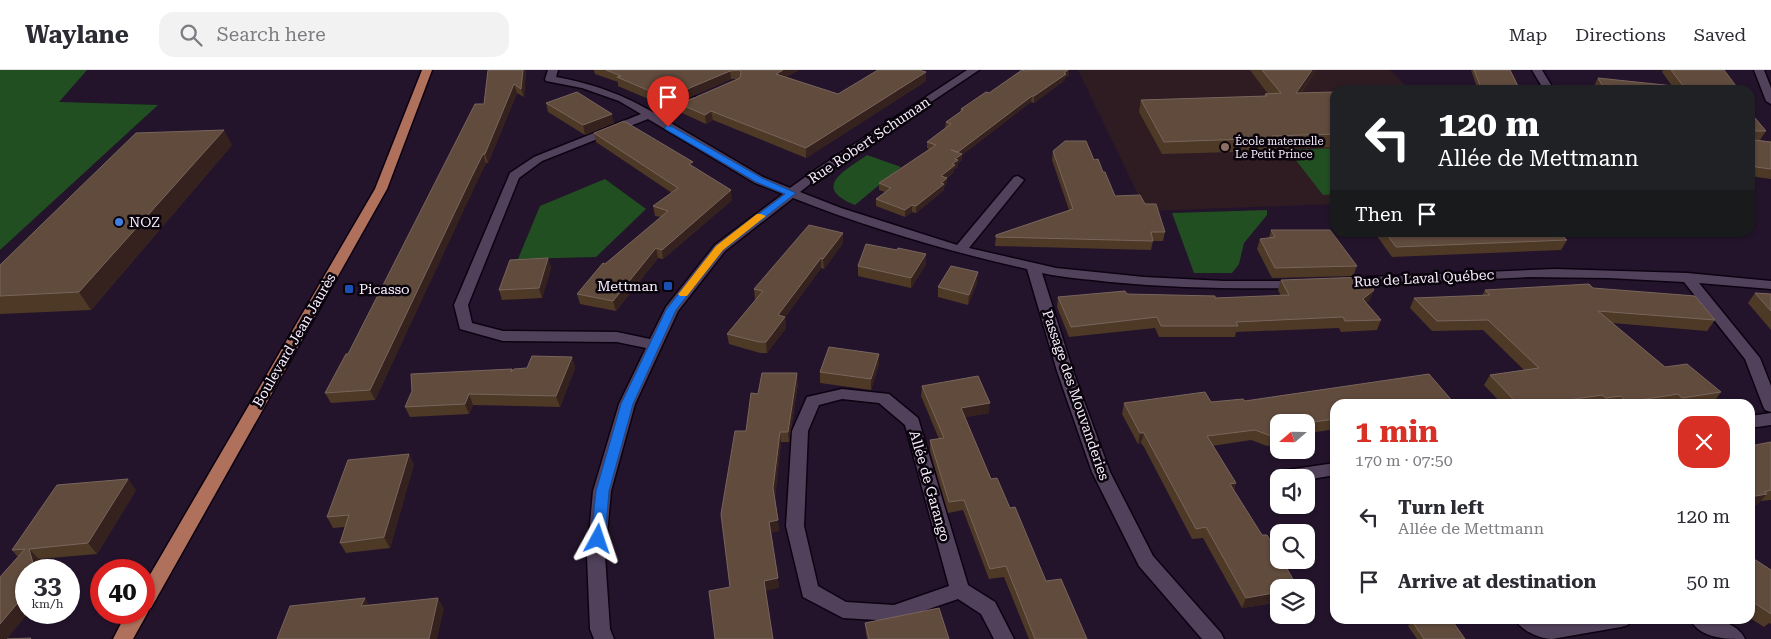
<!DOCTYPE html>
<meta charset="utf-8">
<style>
:root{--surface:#fff;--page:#f2f2f3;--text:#2b2b33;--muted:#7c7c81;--line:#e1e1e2;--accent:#d93025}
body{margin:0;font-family:"Roboto Serif",serif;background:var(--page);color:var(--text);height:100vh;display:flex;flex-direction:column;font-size:19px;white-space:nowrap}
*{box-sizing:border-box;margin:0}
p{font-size:16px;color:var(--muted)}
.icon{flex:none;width:28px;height:28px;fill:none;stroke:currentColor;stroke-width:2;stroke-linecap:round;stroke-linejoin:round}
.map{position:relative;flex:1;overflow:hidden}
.side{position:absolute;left:1330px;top:329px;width:425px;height:225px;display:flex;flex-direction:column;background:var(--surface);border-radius:15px;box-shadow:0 1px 4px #0004}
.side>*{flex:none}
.hud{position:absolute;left:1330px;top:15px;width:425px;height:152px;border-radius:15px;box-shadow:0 1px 4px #0004;background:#202124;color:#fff;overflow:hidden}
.needle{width:32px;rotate:250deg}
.controls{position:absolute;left:1270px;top:344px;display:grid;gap:10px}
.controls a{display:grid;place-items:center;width:45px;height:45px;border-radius:10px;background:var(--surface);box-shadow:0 1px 4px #0004;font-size:25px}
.speed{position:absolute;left:15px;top:489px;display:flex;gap:10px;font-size:25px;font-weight:700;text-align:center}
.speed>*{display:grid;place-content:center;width:65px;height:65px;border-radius:50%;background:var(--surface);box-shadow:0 1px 4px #0004;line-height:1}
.speed small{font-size:12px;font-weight:400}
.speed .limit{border:8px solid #d22;background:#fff;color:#111}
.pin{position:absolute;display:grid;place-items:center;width:42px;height:42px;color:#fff;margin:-51px -21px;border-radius:50% 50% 50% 0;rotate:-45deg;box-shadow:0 0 5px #0007}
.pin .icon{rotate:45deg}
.me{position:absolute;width:55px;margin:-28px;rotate:5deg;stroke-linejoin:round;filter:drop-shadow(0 0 4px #0008)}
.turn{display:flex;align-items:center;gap:18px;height:105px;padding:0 25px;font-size:22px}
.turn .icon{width:65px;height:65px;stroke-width:2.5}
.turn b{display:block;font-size:35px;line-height:42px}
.then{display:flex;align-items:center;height:48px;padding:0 25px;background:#0003;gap:10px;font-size:19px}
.round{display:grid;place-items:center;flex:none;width:52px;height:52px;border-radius:15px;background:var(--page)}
.overview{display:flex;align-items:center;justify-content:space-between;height:85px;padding:0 25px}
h1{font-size:30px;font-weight:700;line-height:38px;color:var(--accent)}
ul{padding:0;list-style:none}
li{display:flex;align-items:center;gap:15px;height:65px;padding:0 25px}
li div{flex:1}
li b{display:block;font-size:19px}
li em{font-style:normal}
header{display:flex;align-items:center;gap:30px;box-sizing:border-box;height:70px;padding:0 25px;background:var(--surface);border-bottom:1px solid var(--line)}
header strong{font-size:24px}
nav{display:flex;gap:28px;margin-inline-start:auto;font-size:18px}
.search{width:350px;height:45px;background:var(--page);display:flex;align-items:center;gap:12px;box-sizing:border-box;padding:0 18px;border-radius:15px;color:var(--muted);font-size:19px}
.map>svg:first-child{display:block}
.education{fill:#2f1c22}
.green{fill:#224f21}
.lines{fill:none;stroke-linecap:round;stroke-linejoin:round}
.minor-casing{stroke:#0c0212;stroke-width:3}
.major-casing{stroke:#0c0212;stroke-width:3}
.minor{fill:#52415b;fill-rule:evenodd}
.major{fill:#af715c;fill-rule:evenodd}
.wall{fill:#4e3826}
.shaded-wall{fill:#35211e}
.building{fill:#604b3d;stroke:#78655c}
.route{fill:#1a73e8;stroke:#114b97}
.slow{fill:#f59e0b}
.education-dot{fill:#8d6e63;stroke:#09040c;stroke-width:2}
.shop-dot{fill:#3f7fe0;stroke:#09040c;stroke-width:2}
.transit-dot{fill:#1a4fb4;stroke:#09040c;stroke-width:2}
.labels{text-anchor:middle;stroke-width:5;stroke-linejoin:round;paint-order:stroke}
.far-poi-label{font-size:11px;fill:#f9effe;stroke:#09040c;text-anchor:start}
.street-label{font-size:14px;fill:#f9effe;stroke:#09040c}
.poi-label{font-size:14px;fill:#f9effe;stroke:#09040c;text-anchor:start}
</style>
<header>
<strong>Waylane</strong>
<div class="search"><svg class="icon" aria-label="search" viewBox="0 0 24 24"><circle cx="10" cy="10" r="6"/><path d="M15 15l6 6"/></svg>Search here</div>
<nav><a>Map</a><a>Directions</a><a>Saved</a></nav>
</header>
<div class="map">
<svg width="1771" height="569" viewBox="0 0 1771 569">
<rect width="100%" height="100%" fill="#23142b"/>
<polygon class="education" points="1078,0 1390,0 1410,20 1335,20 1335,134 1146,141"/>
<g class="green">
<polygon points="0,0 87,0 59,32 158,35 0,180"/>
<polygon points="1335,78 1335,124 1323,125 1288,80"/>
<path d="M 867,85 L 901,97 L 855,135 C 811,117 845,101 867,85 Z"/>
<polygon points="605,109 646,139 596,187 518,189 540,136"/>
<polygon points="1267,140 1267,145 1244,173 1239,194 1232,203 1194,203 1172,143"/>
</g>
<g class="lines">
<defs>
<g id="minor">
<path d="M 548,0 L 558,0 L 556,7 C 594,14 622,24 656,44 L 694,27 L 702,27 L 703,29 L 702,31 L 664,49 L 763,107 L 790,118 L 815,100 L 967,0 L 979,0 L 823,104 L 800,122 L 841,138 L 957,175 L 1014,107 L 1018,106 L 1024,110 L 969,178 L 1056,198 L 1144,207 L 1224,211 L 1304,211 L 1306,214 L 1299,218 C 1236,219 1173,218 1110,212 C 1087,209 1064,208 1042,203 L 1073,301 L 1110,402 L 1153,486 L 1221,563 L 1224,569 L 1202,569 L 1139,496 L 1092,402 L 1057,301 L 1027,199 C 947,181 869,158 793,128 L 725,181 L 678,241 L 635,334 L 611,421 L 605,486 L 610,559 L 614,569 L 594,569 L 590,559 L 587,486 L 593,421 L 619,334 L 646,278 L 617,272 L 503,271 L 460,259 L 454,235 L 510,103 L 534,87 L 641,44 L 619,31 L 582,18 L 546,11 L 545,9 ZM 648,49 L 755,113 L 783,124 L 715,175 L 666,237 L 650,269 L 617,262 L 503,261 L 472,253 L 468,235 L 519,108 L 542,91 Z"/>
<polygon points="1532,0 1542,0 1554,20 1544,20"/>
<polygon points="1754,0 1764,0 1771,18 1771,34 1766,31"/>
<polygon points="1555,199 1687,203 1771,211 1771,219 1699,213 1760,288 1771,316 1771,342 1765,340 1763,336 1745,289 1684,212 1609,208 1529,207 1347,216 1340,212 1347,208"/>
<path d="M 842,319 L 889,324 L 918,348 L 968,515 L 995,532 L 1014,569 L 994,569 L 981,544 L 958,529 L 894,551 L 843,548 L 803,527 L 786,456 L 792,361 L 807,327 ZM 842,329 L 879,333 L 905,355 L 949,516 L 894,535 L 846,532 L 818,516 L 804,456 L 808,361 L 819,335 Z"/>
<polygon points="1771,343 1771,355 1750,358 1750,346"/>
<polygon points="1335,393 1335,405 1306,410 1306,408 1279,408 1279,413 1274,412 1271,407 1274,402 1280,401"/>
<path d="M 1515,549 L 1543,549 L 1550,552 L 1570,549 L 1631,549 L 1628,555 L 1621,557 L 1552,569 C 1540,569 1520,560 1515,549 Z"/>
<path d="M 1690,549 C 1709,548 1736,550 1745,569 C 1726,569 1700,569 1690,549 Z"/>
</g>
<polygon id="major" points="422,0 432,0 387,119 151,538 147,539 148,542 133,569 113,569 127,542 144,542 144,515 375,119"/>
</defs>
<use href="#minor" class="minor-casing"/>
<use href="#major" class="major-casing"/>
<use href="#minor" class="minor"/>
<use href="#major" class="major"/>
</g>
<g class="wall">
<polygon points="526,0 524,27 517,23 488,93 486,93 475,115 375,330 331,333 325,323 348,284 484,34"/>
<polygon points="594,0 799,0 786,7 838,24 926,11 806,88 713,50 706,54 682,43 680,34 737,9 731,9 667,37 618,16 618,12 595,4"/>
<polygon points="1250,0 1316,0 1315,2 1301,23 1335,22 1335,77 1270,79 1270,81 1162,84 1139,42 1141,30 1264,26 1265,24 1268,24"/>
<polygon points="1471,0 1510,0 1520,20 1478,20"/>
<polygon points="1663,0 1724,0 1739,20 1596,20 1594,16 1598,8 1672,16 1662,2"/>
<polygon points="1025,1 1069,5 1065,8 1065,10 1034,33 1031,32 962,85 962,90 958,93 958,97 954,99 954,102 947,108 946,115 944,117 944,120 916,143 912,142 905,147 876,136 876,129 885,122 879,120 879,113 929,79 927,78 927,72 945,58 946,52 960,42 961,39 989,23"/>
<polygon points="546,33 614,53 585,65 548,42"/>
<polygon points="1750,42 1766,61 1760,70 1771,72 1771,109 1750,106"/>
<polygon points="594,63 693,97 732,130 663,189 658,188 616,241 580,234 577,224 661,147 655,146 653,136 672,123 596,72"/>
<polygon points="232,75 91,240 0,244 0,195"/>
<polygon points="1053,81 1094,90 1103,102 1115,126 1145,134 1165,162 1163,171 1153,171 1151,180 995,176 996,165 1069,140 1052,90"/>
<polygon points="1271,160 1357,196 1353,206 1272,208 1257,179 1260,169 1269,168"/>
<polygon points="1374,162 1558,162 1567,170 1561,180 1392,187"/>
<polygon points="843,163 843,173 824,199 821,198 785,247 786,258 767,283 760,283 729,274 727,264 756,229 755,229 754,219"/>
<polygon points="897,180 926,184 926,194 911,218 858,206 858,196"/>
<polygon points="548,188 551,198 542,228 502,230 499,220"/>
<polygon points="1281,210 1370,230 1366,233 1381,250 1377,260 1341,262 1339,258 1236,262 1235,267 1159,267 1155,258 1069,267 1057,237 1058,227 1127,224 1215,228 1281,226 1278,220"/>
<polygon points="977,213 968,235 938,227 938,217"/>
<polygon points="1593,218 1715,250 1707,261 1612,253 1665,297 1721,322 1713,333 1706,334 1502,334 1484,315 1490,305 1524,300 1483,260 1432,261 1410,238 1414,228 1482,226 1485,220"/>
<polygon points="1755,223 1771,224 1771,260 1748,233"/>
<polygon points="879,284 879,294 871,320 820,313 820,302"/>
<polygon points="572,287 575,298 560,337 473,335 469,344 410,347 405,337 512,299 513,300 527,298"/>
<polygon points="798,313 789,372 781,372 775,427 779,461 771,462 779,518 730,517 746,361 758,324"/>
<polygon points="922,316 989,343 965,347 991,409 1010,438 1046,511 1087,569 1029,569 1004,507 989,509 963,440 948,443 930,381 930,370 939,369 921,326"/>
<polygon points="1245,331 1454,333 1453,334 1335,334 1335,359 1310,363 1310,364 1306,365 1306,352 1279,352 1279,374 1267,376 1251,370 1212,376 1236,413 1234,420 1279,518 1279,532 1242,538 1203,468 1192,469 1144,377 1141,373 1138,374 1122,344 1124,333 1211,332"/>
<polygon points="1771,372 1771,430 1760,431 1757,435"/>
<polygon points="414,394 390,478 346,483 340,473 345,457 333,458 327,447"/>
<polygon points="136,420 97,484 39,489 42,500 26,500 7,569 0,569 18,487 12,480"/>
<polygon points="1335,468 1335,483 1331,477"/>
<polygon points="1750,488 1771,500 1771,554 1769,553 1764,557 1750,548"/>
<polygon points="1412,551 1465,569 1417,569 1408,556"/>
<polygon points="865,553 949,569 867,569 866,563"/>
</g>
<g class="shaded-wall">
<polygon points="523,0 526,0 524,27 521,19"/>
<polygon points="783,0 799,0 776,13 776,4"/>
<polygon points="1068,0 1069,0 1069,5 1065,8 1065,10 1034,33 1034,26"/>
<polygon points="1312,0 1316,0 1315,2 1292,35 1296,23"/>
<polygon points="730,1 731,9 667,37 666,28"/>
<polygon points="926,2 926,11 806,88 806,78"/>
<polygon points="514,14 517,23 488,93 485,84"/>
<polygon points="1032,26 1031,32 962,85 962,90 958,93 958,97 954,99 954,102 941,112 941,106 952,94 958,82"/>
<polygon points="711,41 713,50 706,54 705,45"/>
<polygon points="612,44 614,53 585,65 583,55"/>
<polygon points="224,60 232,75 91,240 79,222"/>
<polygon points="483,84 486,93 375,330 370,320"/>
<polygon points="947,108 946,115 944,117 944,120 916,143 916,136"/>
<polygon points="731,120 732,130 663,189 662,180"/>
<polygon points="912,135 912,142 905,147 905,140"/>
<polygon points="843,163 843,173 824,199 823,189"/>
<polygon points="656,178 658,188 616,241 613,231"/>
<polygon points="926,184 926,194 911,218 911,208"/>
<polygon points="548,188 551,198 542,228 539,218"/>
<polygon points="821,188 821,198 779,255 778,245"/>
<polygon points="978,202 977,213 968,235 969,225"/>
<polygon points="1374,220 1370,230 1359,240 1363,229"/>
<polygon points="785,247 786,258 767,283 766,272"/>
<polygon points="879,284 879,294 871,320 871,309"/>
<polygon points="572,287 575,298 560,337 556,326"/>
<polygon points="797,303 798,313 789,372 788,362"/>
<polygon points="469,324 473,335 469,344 465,334"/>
<polygon points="990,333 989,343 961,348 961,338"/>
<polygon points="780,362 781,372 775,429 773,418"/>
<polygon points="1140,363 1144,363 1141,373 1138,374"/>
<polygon points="409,384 414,394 390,478 384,467"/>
<polygon points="128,409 136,420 97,484 88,473"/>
<polygon points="1236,413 1232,424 1230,414"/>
<polygon points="1767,424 1757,435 1750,436 1750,427"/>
<polygon points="778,450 779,461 770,463 769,452"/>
<polygon points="29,479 39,489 42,500 35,500"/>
<polygon points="778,508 779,518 766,521 764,511"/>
<polygon points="1279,522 1279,532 1242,538 1246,528"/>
<polygon points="26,523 26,542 29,542 7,569 0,569 0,554"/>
<polygon points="365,528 371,538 361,536"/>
<polygon points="438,528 444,539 437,569 429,569"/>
</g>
<g class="building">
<polygon points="488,0 523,0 521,19 514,14 485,84 483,84 472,106 370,320 325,323 346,284 348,284 475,34 484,34"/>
<polygon points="606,0 783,0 776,4 838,24 878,0 919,0 926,2 806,78 711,41 705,45 680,34 740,8 741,2 739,0 730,1 666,28 617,7 621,6"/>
<polygon points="1022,0 1025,1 1028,0 1068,0 1064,3 1066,4 1034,26 1032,26 958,82 951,80 962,84 955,89 958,90 952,94 955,95 941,106 947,108 941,113 944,114 916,136 912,135 905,140 876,129 891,118 879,113 936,75 927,72 951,54 946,52 963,40 961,39 986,22 989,23"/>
<polygon points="1262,0 1312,0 1296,23 1335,22 1335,64 1272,66 1273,68 1164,72 1141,30 1267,26 1265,24 1281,23"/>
<polygon points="1474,0 1510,0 1520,20 1482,20"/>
<polygon points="1671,0 1724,0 1739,20 1605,20 1598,8 1684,17"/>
<polygon points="577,22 612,44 583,55 546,33"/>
<polygon points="1750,42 1766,61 1754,61 1754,70 1771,72 1771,99 1756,97 1753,93 1750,93"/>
<polygon points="624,51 693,92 689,94 731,120 662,180 656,178 613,231 577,224 603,193 605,194 668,141 653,136 678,118 594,63"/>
<polygon points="224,60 79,222 0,226 0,195 136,63"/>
<polygon points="1065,71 1086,71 1094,90 1098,89 1103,102 1105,102 1115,126 1140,125 1145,134 1156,134 1165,162 1151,162 1153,171 996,167 996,165 1073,139 1053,81"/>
<polygon points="809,155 843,163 823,189 821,188 778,245 785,247 766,272 759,272 727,264 763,221 754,219"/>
<polygon points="1271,160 1330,160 1357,196 1275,198 1260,169 1275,167"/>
<polygon points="1385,162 1558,162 1567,170 1396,177"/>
<polygon points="866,174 897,180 898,178 926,184 911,208 858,196"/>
<polygon points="548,188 539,218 499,220 510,190"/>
<polygon points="951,196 978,202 969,225 938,217"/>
<polygon points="1365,207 1374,220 1363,229 1381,250 1345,251 1343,247 1236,252 1238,256 1161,256 1157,247 1071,257 1058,227 1125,221 1127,224 1215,226 1215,228 1289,225 1281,210"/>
<polygon points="1589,214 1593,218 1695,226 1715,250 1598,241 1665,297 1687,294 1721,322 1682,328 1678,324 1627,332 1621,326 1606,328 1602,325 1541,334 1518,334 1490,305 1539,298 1488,250 1437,251 1414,228 1490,225 1485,220"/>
<polygon points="1755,223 1771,224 1771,241"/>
<polygon points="829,277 879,284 871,309 820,302"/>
<polygon points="532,286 572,287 556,326 469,324 465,334 405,337 412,321 411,304 512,299 511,302 514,299 527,298"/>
<polygon points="762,303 797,303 788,362 780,362 773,418 778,450 769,452 778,508 764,511 773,569 715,569 709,521 730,517 721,444 735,361 746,361 751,323 758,324"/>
<polygon points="1429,304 1454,333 1445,334 1335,334 1335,349 1313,352 1314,354 1306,355 1306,352 1279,352 1279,365 1271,366 1255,360 1207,366 1236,413 1230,414 1262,465 1267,465 1279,485 1279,490 1282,490 1298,518 1279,518 1279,522 1246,528 1206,457 1196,459 1146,367 1144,363 1140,363 1124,333 1205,322 1211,332 1243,329 1245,331"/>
<polygon points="978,306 990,333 961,338 991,409 997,408 1010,438 1015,437 1046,511 1061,509 1087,569 1035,569 1006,496 990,499 964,430 949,432 930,370 944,368 922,316"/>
<polygon points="1771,372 1771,420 1764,422 1767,424 1750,427 1750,376"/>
<polygon points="409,384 384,467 340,473 349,445 327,447 348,390"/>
<polygon points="128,409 88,473 29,479 35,500 26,500 26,523 0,554 0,507 25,479 12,480 57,415"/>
<polygon points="1751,487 1771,500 1771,544 1750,530 1750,488"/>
<polygon points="365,528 361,536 438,528 429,569 277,569 290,536"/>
<polygon points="939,538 949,569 869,569 865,553"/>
<polygon points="1427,549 1451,549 1465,569 1424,569 1412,551"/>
<polygon points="31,568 30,569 7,569"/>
</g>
<polygon class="route" points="665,56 671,56 762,108 796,123 723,180 676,240 633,334 609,421 605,469 603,473 598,475 593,473 591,469 596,421 621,334 666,240 716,176 785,124 756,112 665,59"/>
<polygon class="slow" points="757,144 761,144 766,146 723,180 687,226 680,226 678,224 680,222 716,176"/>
<circle class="education-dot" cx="1225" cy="77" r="5"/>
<circle class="shop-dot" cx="119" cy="152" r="5"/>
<g class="transit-dot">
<rect x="663" y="211" width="10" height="10" rx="2.5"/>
<rect x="344" y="214" width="10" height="10" rx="2.5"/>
</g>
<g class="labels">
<g class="far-poi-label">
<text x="1235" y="75">École maternelle<tspan x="1235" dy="13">Le Petit Prince</tspan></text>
</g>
<g class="street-label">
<text transform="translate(869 70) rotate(-34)" y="5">Rue Robert Schuman</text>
<text transform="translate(1424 208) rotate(-3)" y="5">Rue de Laval Québec</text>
<text transform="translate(294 270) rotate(-60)" y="5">Boulevard Jean Jaurès</text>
<text transform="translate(1076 325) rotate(71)" y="5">Passage des Mouvanderies</text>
<text transform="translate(930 416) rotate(74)" y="5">Allée de Garango</text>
</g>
<g class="poi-label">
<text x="129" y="157">NOZ</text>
<text x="658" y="221" text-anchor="end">Mettman</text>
<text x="359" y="224">Picasso</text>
</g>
</g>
</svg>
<div class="controls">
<a><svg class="needle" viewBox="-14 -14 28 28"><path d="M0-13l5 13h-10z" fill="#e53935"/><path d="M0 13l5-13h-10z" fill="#7c7c81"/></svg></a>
<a><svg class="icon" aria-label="sound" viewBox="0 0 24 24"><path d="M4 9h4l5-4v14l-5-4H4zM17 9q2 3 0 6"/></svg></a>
<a><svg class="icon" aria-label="search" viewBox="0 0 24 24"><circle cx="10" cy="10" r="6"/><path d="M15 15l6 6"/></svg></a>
<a><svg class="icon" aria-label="layers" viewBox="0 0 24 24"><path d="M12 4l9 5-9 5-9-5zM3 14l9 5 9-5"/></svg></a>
</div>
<div class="speed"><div>33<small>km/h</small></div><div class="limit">40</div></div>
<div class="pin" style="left:668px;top:57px;background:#d93025"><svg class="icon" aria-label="arrive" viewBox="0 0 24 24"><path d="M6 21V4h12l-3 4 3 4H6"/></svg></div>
<svg class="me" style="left:598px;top:469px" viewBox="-20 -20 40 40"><path d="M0-17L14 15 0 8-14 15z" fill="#1a73e8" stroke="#fff" stroke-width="4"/></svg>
<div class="hud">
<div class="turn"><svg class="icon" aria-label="left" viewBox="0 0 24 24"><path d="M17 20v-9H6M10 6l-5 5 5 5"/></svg><div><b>120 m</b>Allée de Mettmann</div></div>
<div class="then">Then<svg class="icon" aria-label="arrive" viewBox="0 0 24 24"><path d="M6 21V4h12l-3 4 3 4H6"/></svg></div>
</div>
<section class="side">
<div class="overview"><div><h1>1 min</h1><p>170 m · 07:50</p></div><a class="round" style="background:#d93025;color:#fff"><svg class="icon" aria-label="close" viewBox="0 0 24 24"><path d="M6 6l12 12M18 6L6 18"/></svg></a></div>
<ul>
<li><svg class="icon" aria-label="left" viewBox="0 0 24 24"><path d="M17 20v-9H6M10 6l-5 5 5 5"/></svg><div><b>Turn left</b><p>Allée de Mettmann</p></div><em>120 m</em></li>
<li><svg class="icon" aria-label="arrive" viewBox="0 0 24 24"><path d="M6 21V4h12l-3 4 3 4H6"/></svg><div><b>Arrive at destination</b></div><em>50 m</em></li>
</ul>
</section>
</div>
